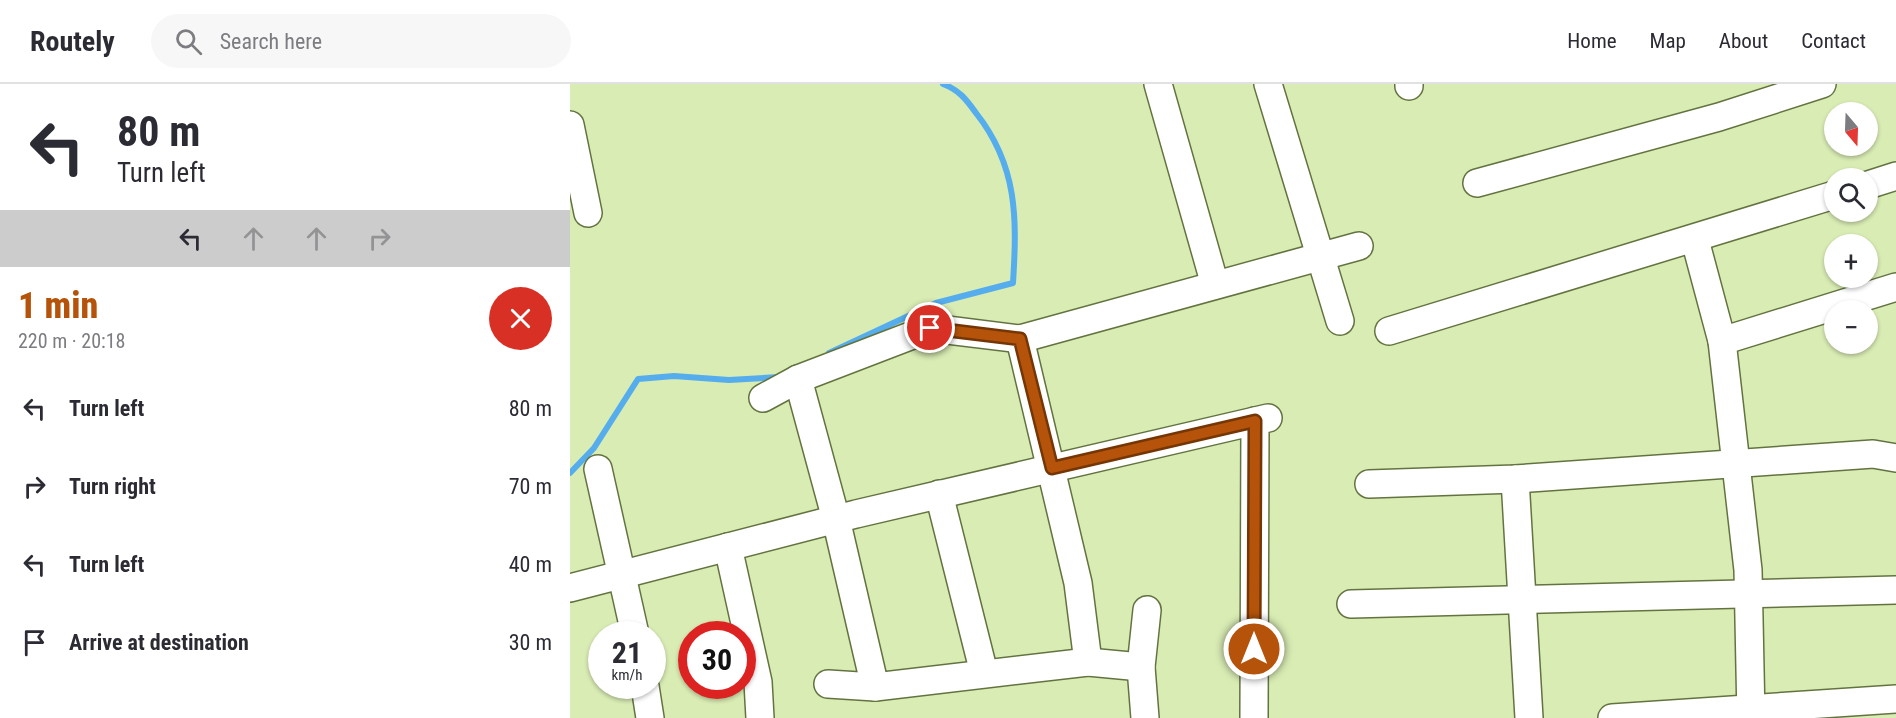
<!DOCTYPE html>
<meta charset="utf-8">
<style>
:root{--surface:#fff;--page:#f7f7f7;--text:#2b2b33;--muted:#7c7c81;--line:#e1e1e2;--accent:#b45309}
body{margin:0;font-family:"Roboto Condensed",sans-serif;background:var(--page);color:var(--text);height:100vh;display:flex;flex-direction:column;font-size:22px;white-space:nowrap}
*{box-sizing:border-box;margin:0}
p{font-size:20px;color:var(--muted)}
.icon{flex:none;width:33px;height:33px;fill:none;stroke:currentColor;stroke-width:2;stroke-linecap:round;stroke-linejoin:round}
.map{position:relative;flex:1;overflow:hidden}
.panel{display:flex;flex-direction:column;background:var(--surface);width:570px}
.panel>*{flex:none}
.hud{background:#fff;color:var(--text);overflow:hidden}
.needle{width:39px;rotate:161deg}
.buttons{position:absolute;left:1254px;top:18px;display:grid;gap:12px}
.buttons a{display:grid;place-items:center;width:54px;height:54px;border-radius:50%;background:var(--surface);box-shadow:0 2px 4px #0004;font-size:30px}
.speed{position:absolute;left:18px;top:537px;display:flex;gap:12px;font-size:30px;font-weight:700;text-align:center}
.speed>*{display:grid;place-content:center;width:78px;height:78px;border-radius:50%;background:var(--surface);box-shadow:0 2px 4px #0004;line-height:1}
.speed small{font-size:15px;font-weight:400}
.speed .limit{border:9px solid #d22;background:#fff;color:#111}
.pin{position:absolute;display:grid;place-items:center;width:51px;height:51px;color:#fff;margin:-26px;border:3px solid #fff;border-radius:50%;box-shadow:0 2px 6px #0007}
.me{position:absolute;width:66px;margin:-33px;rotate:0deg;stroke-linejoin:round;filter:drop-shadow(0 0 4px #0008)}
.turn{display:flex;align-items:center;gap:21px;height:126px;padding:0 18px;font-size:27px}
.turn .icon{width:78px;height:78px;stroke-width:2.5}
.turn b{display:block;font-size:42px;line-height:51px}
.lanes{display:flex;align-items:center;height:57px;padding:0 18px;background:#0003;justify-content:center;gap:30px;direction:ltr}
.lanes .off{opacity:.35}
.round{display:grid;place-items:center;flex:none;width:63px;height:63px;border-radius:32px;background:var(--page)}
.summary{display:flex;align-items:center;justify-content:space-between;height:102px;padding:0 18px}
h1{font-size:36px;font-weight:800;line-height:45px;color:var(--accent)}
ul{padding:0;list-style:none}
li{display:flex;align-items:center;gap:18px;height:78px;padding:0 18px}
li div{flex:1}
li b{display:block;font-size:22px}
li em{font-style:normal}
header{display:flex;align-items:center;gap:36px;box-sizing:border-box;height:84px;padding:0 30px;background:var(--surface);border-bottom:2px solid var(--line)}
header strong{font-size:28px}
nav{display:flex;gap:33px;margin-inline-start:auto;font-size:21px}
.search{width:420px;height:54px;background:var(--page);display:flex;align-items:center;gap:15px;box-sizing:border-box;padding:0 21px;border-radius:33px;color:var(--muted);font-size:22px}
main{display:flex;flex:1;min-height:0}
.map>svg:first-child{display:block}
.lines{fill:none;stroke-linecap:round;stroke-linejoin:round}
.stream{stroke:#55adee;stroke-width:6}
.minor-casing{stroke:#637340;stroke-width:30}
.minor{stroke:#fff;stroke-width:27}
.route-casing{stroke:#753606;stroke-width:15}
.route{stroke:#b45309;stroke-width:10}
</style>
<header>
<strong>Routely</strong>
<div class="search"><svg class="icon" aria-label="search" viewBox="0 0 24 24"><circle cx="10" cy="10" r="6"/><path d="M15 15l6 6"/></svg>Search here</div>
<nav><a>Home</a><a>Map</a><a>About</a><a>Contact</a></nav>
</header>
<main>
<section class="panel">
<div class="hud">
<div class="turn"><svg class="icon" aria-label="left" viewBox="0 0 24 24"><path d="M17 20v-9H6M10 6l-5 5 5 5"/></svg><div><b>80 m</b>Turn left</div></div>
<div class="lanes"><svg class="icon" aria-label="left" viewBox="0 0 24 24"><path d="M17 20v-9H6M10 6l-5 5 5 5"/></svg><svg class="icon off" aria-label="ahead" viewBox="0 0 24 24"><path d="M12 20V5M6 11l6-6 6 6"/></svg><svg class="icon off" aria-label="ahead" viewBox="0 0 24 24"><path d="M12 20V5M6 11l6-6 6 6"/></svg><svg class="icon off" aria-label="right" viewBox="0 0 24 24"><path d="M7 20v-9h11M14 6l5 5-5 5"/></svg></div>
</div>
<div class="summary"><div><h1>1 min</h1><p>220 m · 20:18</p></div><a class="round" style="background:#d93025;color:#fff"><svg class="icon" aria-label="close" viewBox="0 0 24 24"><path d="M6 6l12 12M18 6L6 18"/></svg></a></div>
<ul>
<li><svg class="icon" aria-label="left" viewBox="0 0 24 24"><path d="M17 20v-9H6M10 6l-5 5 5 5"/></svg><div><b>Turn left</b></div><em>80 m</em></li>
<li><svg class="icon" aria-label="right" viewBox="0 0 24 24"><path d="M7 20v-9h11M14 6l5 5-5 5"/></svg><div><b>Turn right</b></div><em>70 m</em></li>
<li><svg class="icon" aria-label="left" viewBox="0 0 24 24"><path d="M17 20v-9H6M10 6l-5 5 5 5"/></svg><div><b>Turn left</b></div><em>40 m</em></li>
<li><svg class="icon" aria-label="arrive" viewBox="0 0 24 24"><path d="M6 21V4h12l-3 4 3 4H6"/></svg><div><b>Arrive at destination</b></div><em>30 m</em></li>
</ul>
</section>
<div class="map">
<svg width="1326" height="634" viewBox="0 0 1326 634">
<rect width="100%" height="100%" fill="#d9ecb4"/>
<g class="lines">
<g class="stream">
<path d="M 259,269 L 366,219 L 443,199 C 447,135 448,82 406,29 C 396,15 389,6 373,0"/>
<polyline points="0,389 24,364 68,295 104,292 159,296 209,293"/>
</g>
<defs>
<g id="minor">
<polyline points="588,0 645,201"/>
<polyline points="698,0 770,237"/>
<polyline points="839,0 839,2"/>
<polyline points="0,41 18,129"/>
<polyline points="907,99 1149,33 1252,0"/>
<polyline points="1298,101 1326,92"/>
<polyline points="1125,156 1152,257 1178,486 1181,634"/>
<polyline points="819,247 1264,111"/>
<polyline points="450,255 508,499 518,578"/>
<polyline points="1152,257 1326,203"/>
<polyline points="228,295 266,435 305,603"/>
<polyline points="193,314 228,295 361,244 450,255 789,162"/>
<polyline points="28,385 65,550"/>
<polyline points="945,395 959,634"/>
<polyline points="799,400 945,395 1303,370 1326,374"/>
<polyline points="369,410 414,589"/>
<polyline points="158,463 188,598 190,634"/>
<polyline points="0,504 286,430 698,334"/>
<polyline points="781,520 1326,506"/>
<polyline points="258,600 305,603 518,578 571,583"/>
<polyline points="75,602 80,634"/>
<polyline points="575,634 571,583 577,526"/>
<polyline points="684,634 685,337"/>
<polyline points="1042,634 1326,615"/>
</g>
</defs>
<use href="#minor" class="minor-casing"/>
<use href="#minor" class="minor"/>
</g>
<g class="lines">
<defs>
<polyline id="route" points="360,244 450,255 482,384 685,337 684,565"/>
</defs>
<use href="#route" class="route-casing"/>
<use href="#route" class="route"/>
</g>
</svg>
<div class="buttons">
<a><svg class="needle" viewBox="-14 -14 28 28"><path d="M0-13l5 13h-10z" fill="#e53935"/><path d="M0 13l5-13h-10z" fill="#7c7c81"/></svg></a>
<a><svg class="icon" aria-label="search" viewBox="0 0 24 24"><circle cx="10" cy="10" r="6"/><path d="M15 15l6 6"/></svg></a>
<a>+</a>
<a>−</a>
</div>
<div class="speed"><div>21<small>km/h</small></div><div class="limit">30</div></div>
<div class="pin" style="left:360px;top:244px;background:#d93025"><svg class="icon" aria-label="arrive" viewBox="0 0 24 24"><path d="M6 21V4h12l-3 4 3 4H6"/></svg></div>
<svg class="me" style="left:684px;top:565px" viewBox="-20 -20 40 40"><circle r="17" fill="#b45309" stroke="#fff" stroke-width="3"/><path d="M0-11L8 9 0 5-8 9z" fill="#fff"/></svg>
</div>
</main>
